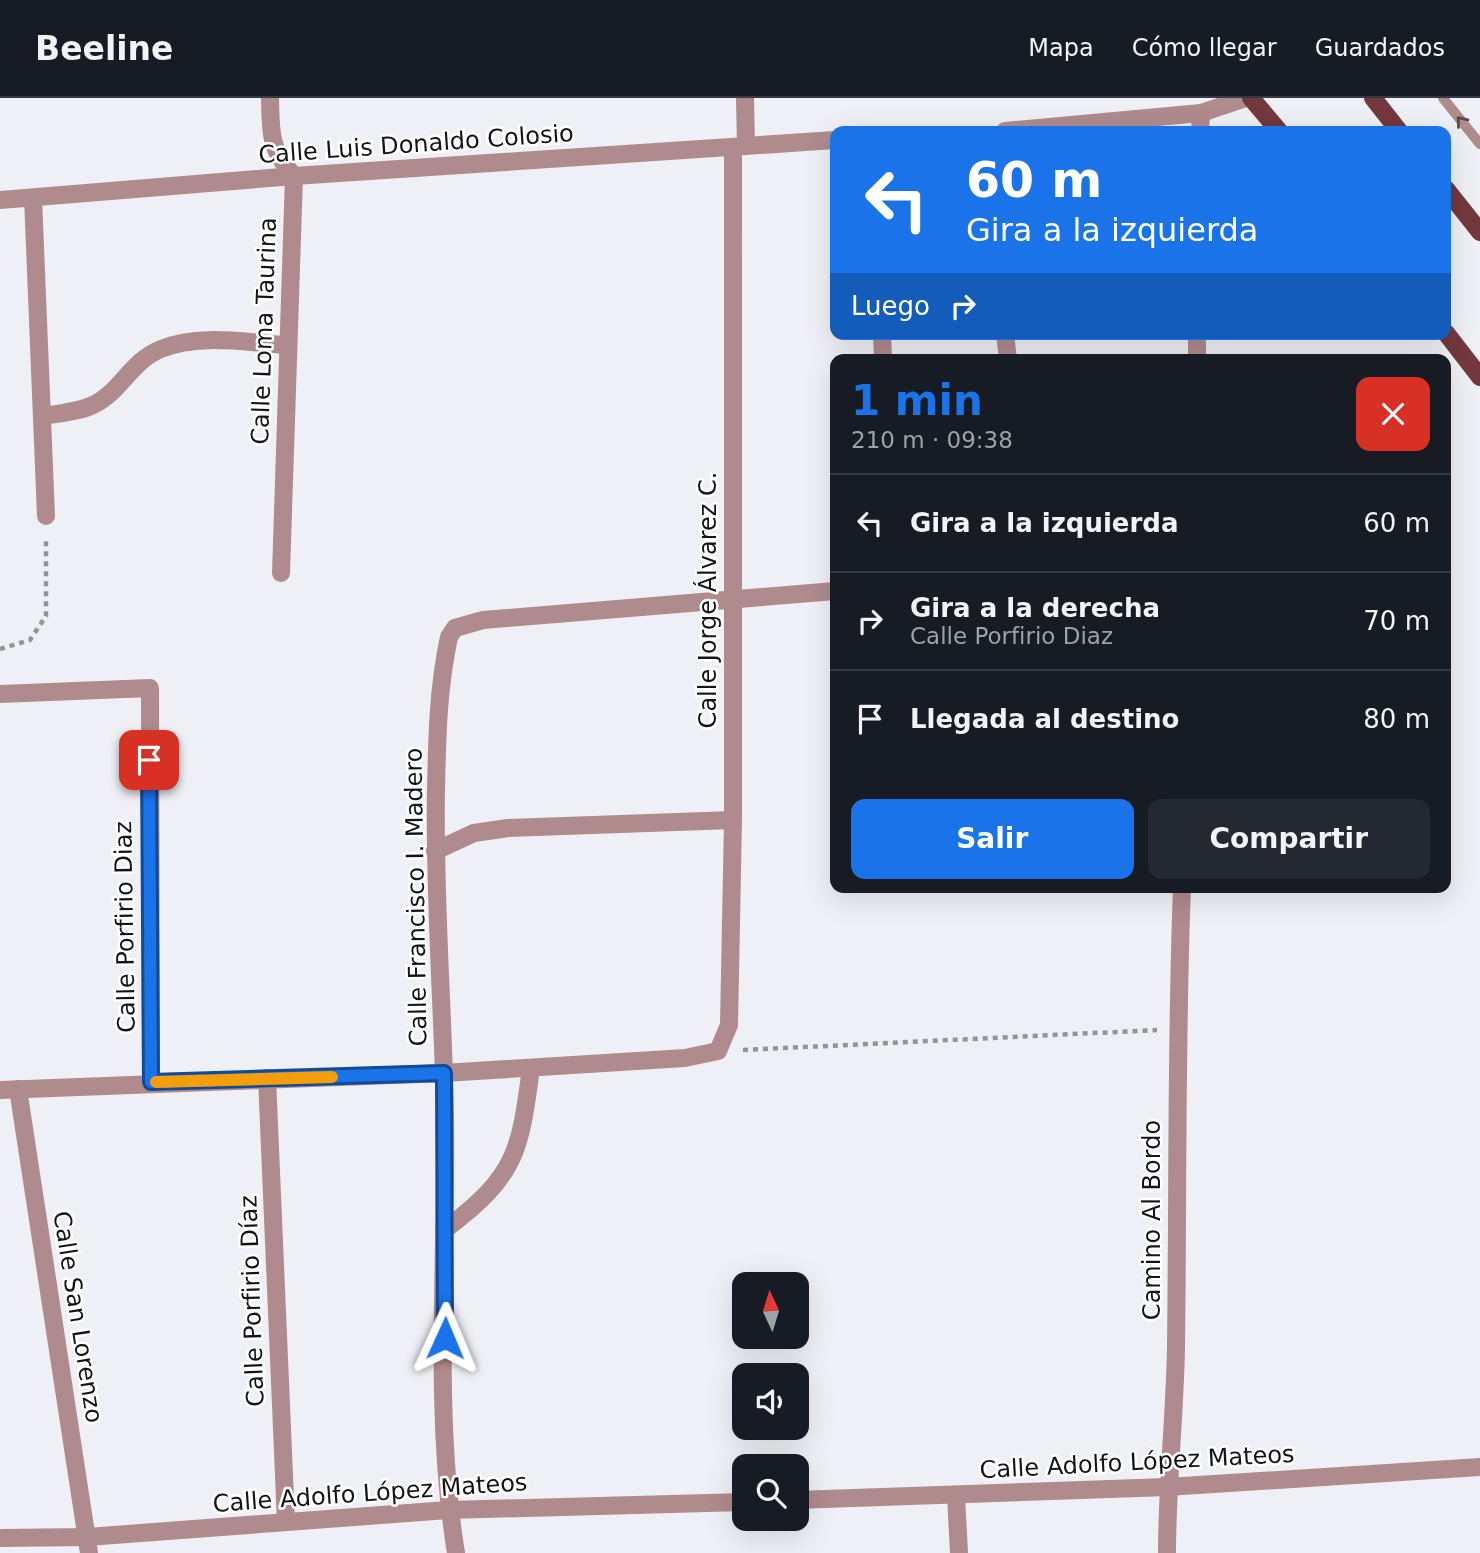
<!DOCTYPE html>
<html lang="es">
<meta charset="utf-8">
<style>
:root{--surface:#171b24;--page:#242831;--text:#f1f3f6;--muted:#9ea1a6;--line:#363941;--accent:#1a73e8}
body{margin:0;font-family:"DejaVu Sans",sans-serif;background:var(--page);color:var(--text);height:100vh;display:flex;flex-direction:column;font-size:26px;white-space:nowrap}
*{box-sizing:border-box;margin:0}
p{font-size:23px;color:var(--muted)}
.icon{flex:none;width:38px;height:38px;fill:none;stroke:currentColor;stroke-width:2;stroke-linecap:round;stroke-linejoin:round}
.map{position:relative;flex:1;overflow:hidden}
.sheet{position:absolute;left:830px;top:256px;width:621px;height:539px;display:flex;flex-direction:column;background:var(--surface);border-radius:14px;box-shadow:0 7px 28px #0002}
.sheet>*{flex:none}
.top-card{position:absolute;left:830px;top:28px;width:621px;height:214px;border-radius:14px;box-shadow:0 7px 28px #0002;background:#1a73e8;color:#fff;overflow:hidden}
.needle{width:46px;rotate:356deg}
.controls{position:absolute;left:732px;top:1174px;display:grid;gap:14px}
.controls a{display:grid;place-items:center;width:77px;height:77px;border-radius:14px;background:var(--surface);box-shadow:0 7px 28px #0002;font-size:35px}
.pin{position:absolute;display:grid;place-items:center;width:60px;height:60px;color:#fff;margin:-30px;border-radius:14px;box-shadow:0 4px 10px #0006}
.me{position:absolute;width:77px;margin:-38px;rotate:1deg;stroke-linejoin:round;filter:drop-shadow(0 0 5px #0008)}
.turn{display:flex;align-items:center;gap:24px;height:147px;padding:0 21px;font-size:32px}
.turn .icon{width:91px;height:91px;stroke-width:2.5}
.turn b{display:block;font-size:49px;line-height:60px}
.then{display:flex;align-items:center;height:66px;padding:0 21px;background:#0003;gap:14px;font-size:26px}
.round{display:grid;place-items:center;flex:none;width:74px;height:74px;border-radius:14px;background:var(--page)}
.headline{display:flex;align-items:center;justify-content:space-between;height:119px;padding:0 21px}
h1{font-size:42px;font-weight:600;line-height:52px;color:var(--accent)}
.cta{display:flex;gap:14px;margin-top:auto;padding:14px 21px}
.cta a{flex:1;height:80px;border-radius:14px;background:var(--accent);color:#fff;font-size:28px;font-weight:600;line-height:80px;text-align:center}
.cta a+a{background:var(--page);color:var(--text)}
ul{padding:0;list-style:none}
li{display:flex;align-items:center;gap:21px;height:98px;padding:0 21px;border-top:2px solid var(--line)}
li div{flex:1}
li b{display:block;font-size:26px}
li em{font-style:normal}
header{display:flex;align-items:center;gap:42px;box-sizing:border-box;height:98px;padding:0 35px;background:var(--surface);border-bottom:2px solid var(--line)}
header strong{font-size:33px}
nav{display:flex;gap:38px;margin-inline-start:auto;font-size:24px}
.map>svg:first-child{display:block}
.lines{fill:none;stroke-linecap:round;stroke-linejoin:round}
.path{stroke:#939498;stroke-width:4.5;stroke-dasharray:5 5;stroke-linecap:butt}
.service{stroke:#af8b8d;stroke-width:10}
.minor{stroke:#af8b8d;stroke-width:18}
.primary{stroke:#73383d;stroke-width:18}
.oneway{stroke:#5a4a4c}
.route-casing{stroke:#114b97;stroke-width:18}
.route{stroke:#1a73e8;stroke-width:12}
.slow{stroke:#f59e0b;stroke-width:12}
.labels{text-anchor:middle;stroke-width:5;stroke-linejoin:round;paint-order:stroke}
.street-label{font-size:24px;fill:#141416;stroke:#fff}
</style>
<header>
<strong>Beeline</strong>
<nav><a>Mapa</a><a>Cómo llegar</a><a>Guardados</a></nav>
</header>
<div class="map">
<svg width="1480" height="1455" viewBox="0 0 1480 1455">
<rect width="100%" height="100%" fill="#eff0f5"/>
<g class="lines">
<g class="path">
<polyline points="0,551 30,542 46,518 46,440"/>
<polyline points="743,952 1157,932"/>
</g>
<polyline class="service" points="1443,0 1480,46"/>
<g class="minor">
<path d="M 270,0 C 271,35 269,51 294,78 L 281,475"/>
<polyline points="745,0 746,48"/>
<polyline points="1005,33 1201,15 1246,0"/>
<polyline points="1200,33 1201,15"/>
<polyline points="33,100 46,418"/>
<polyline points="0,102 294,78 835,42"/>
<polyline points="882,236 883,261"/>
<polyline points="1005,236 1008,261"/>
<polyline points="1197,261 1197,236"/>
<path d="M 43,318 C 60,315 80,314 95,306 C 121,293 131,263 161,251 C 199,235 248,245 288,247"/>
<polyline points="0,596 150,590 151,984"/>
<polyline points="435,753 474,735 508,730 733,722"/>
<polyline points="267,980 286,1424"/>
<polyline points="18,991 89,1455"/>
<polyline points="0,992 444,975 685,960 718,953 729,927 733,722 733,49"/>
<path d="M 447,1130 C 517,1077 520,1053 531,970"/>
<polyline points="956,1398 959,1455"/>
<polyline points="796,1402 1167,1389 1480,1369"/>
<polyline points="0,1440 87,1439 448,1412 744,1404"/>
<path d="M 456,1455 C 433,1313 447,1160 445,1016 C 443,908 434,800 436,692 C 437,640 438,590 449,539 L 455,530 L 483,522 L 835,493"/>
<path d="M 1167,1455 C 1167,1385 1175,1317 1176,1248 C 1178,1095 1176,942 1182,789"/>
</g>
<g class="primary">
<polyline points="1251,0 1279,33"/>
<polyline points="1373,0 1399,33"/>
<polyline points="1446,91 1480,134"/>
<polyline points="1446,235 1480,279"/>
</g>
</g>
<defs><path id="oneway-chevron" d="M-2-3.5L2.5 0L-2 3.5" fill="none" stroke-width="1.6" stroke-linecap="round" stroke-linejoin="round" transform="scale(1.75)"/></defs>
<use class="oneway" href="#oneway-chevron" transform="translate(1461 23) rotate(-129)"/>
<g class="lines">
<defs>
<polyline id="route" points="149,662 151,984 444,975 445,1240"/>
</defs>
<use href="#route" class="route-casing"/>
<use href="#route" class="route"/>
<polyline class="slow" points="156,984 332,979"/>
</g>
<g class="labels">
<g class="street-label">
<text transform="translate(416 46) rotate(-4)" y="8">Calle Luis Donaldo Colosio</text>
<text transform="translate(264 233) rotate(-88)" y="8">Calle Loma Taurina</text>
<text transform="translate(708 502) rotate(-90)" y="8">Calle Jorge Álvarez C.</text>
<text transform="translate(416 799) rotate(-91)" y="8">Calle Francisco I. Madero</text>
<text transform="translate(125 829) rotate(-91)" y="8">Calle Porfirio Diaz</text>
<text transform="translate(1152 1122) rotate(-90)" y="8">Camino Al Bordo</text>
<text transform="translate(252 1203) rotate(-92)" y="8">Calle Porfirio Díaz</text>
<text transform="translate(78 1219) rotate(81)" y="8">Calle San Lorenzo</text>
<text transform="translate(1137 1364) rotate(-3)" y="8">Calle Adolfo López Mateos</text>
<text transform="translate(370 1395) rotate(-4)" y="8">Calle Adolfo López Mateos</text>
</g>
</g>
</svg>
<div class="controls">
<a><svg class="needle" viewBox="-14 -14 28 28"><path d="M0-13l5 13h-10z" fill="#e53935"/><path d="M0 13l5-13h-10z" fill="#9ea1a6"/></svg></a>
<a><svg class="icon" aria-label="sound" viewBox="0 0 24 24"><path d="M4 9h4l5-4v14l-5-4H4zM17 9q2 3 0 6"/></svg></a>
<a><svg class="icon" aria-label="search" viewBox="0 0 24 24"><circle cx="10" cy="10" r="6"/><path d="M15 15l6 6"/></svg></a>
</div>
<div class="pin" style="left:149px;top:662px;background:#d93025"><svg class="icon" aria-label="arrive" viewBox="0 0 24 24"><path d="M6 21V4h12l-3 4 3 4H6"/></svg></div>
<svg class="me" style="left:445px;top:1240px" viewBox="-20 -20 40 40"><path d="M0-17L14 15 0 8-14 15z" fill="#1a73e8" stroke="#fff" stroke-width="4"/></svg>
<div class="top-card">
<div class="turn"><svg class="icon" aria-label="left" viewBox="0 0 24 24"><path d="M17 20v-9H6M10 6l-5 5 5 5"/></svg><div><b>60 m</b>Gira a la izquierda</div></div>
<div class="then">Luego<svg class="icon" aria-label="right" viewBox="0 0 24 24"><path d="M7 20v-9h11M14 6l5 5-5 5"/></svg></div>
</div>
<section class="sheet">
<div class="headline"><div><h1>1 min</h1><p>210 m · 09:38</p></div><a class="round" style="background:#d93025;color:#fff"><svg class="icon" aria-label="close" viewBox="0 0 24 24"><path d="M6 6l12 12M18 6L6 18"/></svg></a></div>
<ul>
<li><svg class="icon" aria-label="left" viewBox="0 0 24 24"><path d="M17 20v-9H6M10 6l-5 5 5 5"/></svg><div><b>Gira a la izquierda</b></div><em>60 m</em></li>
<li><svg class="icon" aria-label="right" viewBox="0 0 24 24"><path d="M7 20v-9h11M14 6l5 5-5 5"/></svg><div><b>Gira a la derecha</b><p>Calle Porfirio Diaz</p></div><em>70 m</em></li>
<li><svg class="icon" aria-label="arrive" viewBox="0 0 24 24"><path d="M6 21V4h12l-3 4 3 4H6"/></svg><div><b>Llegada al destino</b></div><em>80 m</em></li>
</ul>
<div class="cta"><a>Salir</a><a>Compartir</a></div>
</section>
</div>
